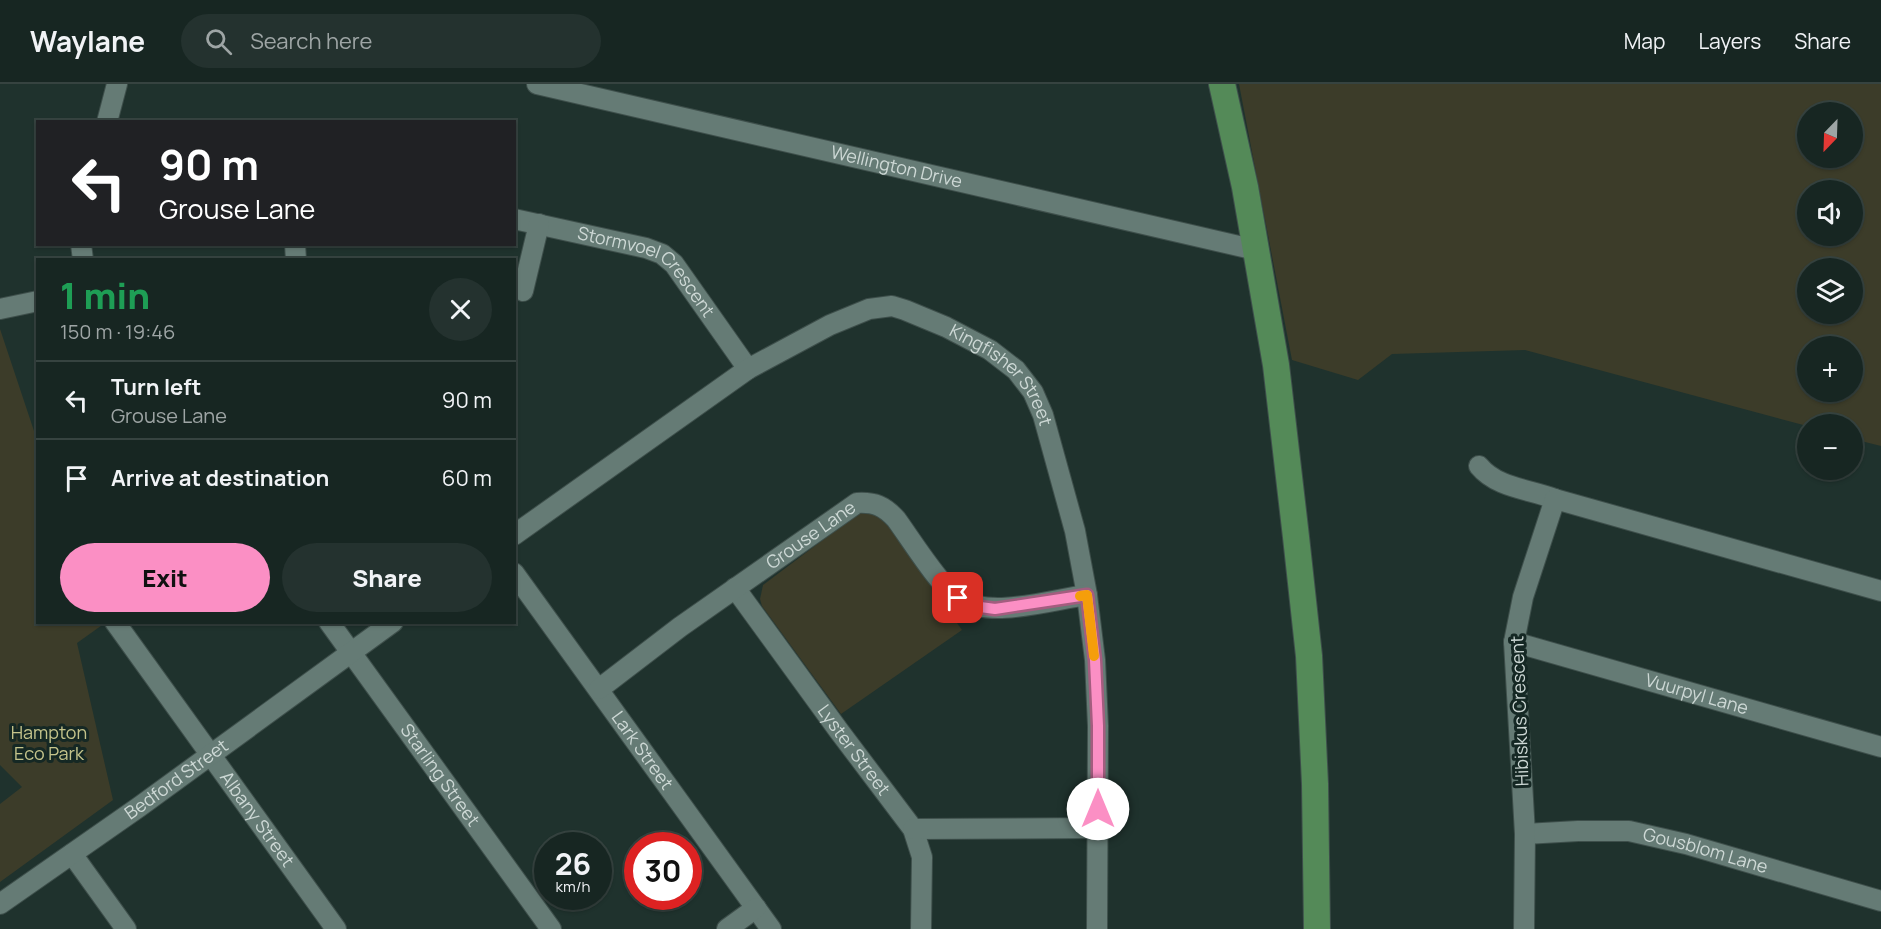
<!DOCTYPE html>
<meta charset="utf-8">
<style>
:root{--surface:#172622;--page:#24322f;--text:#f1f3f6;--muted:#9ea5a5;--line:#364340;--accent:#fb8fc4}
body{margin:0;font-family:Manrope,sans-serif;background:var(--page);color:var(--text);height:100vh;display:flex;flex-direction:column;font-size:22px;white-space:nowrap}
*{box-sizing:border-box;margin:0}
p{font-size:20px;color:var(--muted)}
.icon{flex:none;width:33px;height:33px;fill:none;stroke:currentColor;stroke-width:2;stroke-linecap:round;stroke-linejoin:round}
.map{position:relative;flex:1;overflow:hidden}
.panel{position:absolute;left:36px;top:174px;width:480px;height:366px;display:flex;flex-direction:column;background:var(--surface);border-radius:0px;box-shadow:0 2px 4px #0004,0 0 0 2px var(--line)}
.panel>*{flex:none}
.guide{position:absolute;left:36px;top:36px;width:480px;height:126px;border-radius:0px;box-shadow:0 2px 4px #0004,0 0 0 2px var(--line);background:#202124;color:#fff;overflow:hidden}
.needle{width:39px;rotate:203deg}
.controls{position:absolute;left:1797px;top:18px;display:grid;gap:12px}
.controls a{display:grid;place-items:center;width:66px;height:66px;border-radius:50%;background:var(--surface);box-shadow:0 2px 4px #0004,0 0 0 2px var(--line);font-size:30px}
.speed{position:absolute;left:534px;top:748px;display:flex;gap:12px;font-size:30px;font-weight:700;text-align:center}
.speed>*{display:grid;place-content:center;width:78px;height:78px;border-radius:50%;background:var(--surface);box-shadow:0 2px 4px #0004,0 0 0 2px var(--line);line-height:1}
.speed small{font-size:15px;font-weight:400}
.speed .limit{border:9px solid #d22;background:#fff;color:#111}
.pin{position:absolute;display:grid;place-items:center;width:51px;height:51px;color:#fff;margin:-26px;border-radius:12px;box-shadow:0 3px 9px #0006}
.me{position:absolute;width:66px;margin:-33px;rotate:0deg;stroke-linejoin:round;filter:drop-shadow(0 0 4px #0008)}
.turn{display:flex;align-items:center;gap:21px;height:126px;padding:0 24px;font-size:27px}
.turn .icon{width:78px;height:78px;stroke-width:2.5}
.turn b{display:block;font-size:42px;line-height:51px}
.round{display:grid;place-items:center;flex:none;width:63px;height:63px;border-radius:32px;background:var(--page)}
.summary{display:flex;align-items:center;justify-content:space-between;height:102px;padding:0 24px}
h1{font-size:36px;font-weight:800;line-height:45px;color:#1e9e55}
.action{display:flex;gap:12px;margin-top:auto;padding:12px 24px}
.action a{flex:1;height:69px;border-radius:36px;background:var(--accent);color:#111;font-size:24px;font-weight:800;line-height:69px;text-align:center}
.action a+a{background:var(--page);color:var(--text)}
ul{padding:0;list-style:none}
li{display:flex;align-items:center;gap:18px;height:78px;padding:0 24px;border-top:2px solid var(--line)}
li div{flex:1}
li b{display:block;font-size:22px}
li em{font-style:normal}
header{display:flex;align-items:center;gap:36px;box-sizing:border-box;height:84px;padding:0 30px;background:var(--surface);border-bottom:2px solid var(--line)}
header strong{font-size:28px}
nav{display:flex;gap:33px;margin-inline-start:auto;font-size:21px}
.search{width:420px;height:54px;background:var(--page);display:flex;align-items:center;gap:15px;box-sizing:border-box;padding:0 21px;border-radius:33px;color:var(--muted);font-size:22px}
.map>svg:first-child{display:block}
.green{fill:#3c3c29;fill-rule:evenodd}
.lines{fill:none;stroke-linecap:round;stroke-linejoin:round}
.minor-casing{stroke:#3e4f4b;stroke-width:22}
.major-casing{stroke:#3e4f4b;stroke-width:28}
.minor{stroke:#657b75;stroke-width:20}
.major{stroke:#548a58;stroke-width:26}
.route-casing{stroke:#a35d7f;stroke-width:15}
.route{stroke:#fb8fc4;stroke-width:10}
.slow{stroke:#f59e0b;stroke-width:10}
.labels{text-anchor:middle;stroke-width:6;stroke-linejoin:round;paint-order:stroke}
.street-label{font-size:18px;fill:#cdd8d5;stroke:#152824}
.park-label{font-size:18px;fill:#c5c48b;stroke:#152824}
</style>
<header>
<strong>Waylane</strong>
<div class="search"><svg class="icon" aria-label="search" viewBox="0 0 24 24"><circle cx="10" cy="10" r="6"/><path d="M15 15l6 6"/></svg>Search here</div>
<nav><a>Map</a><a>Layers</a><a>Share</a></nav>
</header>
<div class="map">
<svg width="1881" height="845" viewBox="0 0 1881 845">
<rect width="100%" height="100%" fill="#1f322d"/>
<g class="green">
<path d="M 1239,0 L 1881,0 L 1881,362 L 1853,355 L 1852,340 L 1808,340 L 1807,342 L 1525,266 L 1392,270 L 1358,296 L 1292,276 ZM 1808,28 L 1852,28 L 1852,74 L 1808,74 ZM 1808,106 L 1852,106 L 1852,152 L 1808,152 ZM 1808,184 L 1852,184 L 1852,230 L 1808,230 ZM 1808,262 L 1852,262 L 1852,308 L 1808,308 Z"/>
<polygon points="0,245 37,356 38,538 105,539 77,559 113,716 0,798 0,720 22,703 0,681"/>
<polygon points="860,428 880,430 962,546 841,630 762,522 760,515 763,501"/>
</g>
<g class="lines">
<defs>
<g id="minor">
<path id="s1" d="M 537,0 L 1256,166"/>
<polyline points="107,38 117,0"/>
<path id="s2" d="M 514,135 L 646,164 L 662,170 L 674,180 L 748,285"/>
<polyline points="81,160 83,176"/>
<polyline points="295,160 296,176"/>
<polyline points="523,207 539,140"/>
<polyline points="0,225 38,217"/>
<path d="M 1479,382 C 1497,404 1529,405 1555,415"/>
<path id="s3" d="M 514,451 L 748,285 L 830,241 L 869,225 L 892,222 L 905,226 L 946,243 L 990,266 L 1016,286 L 1033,308 L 1043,331 L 1075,447 L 1087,511 L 1095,576 L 1098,642 L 1097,845"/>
<path id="s4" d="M 514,489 L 771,845"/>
<path id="s5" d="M 735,504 L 839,647 L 913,745 L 922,773 L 921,845"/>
<path id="s6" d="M 115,538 L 336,845"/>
<path id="s7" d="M 329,538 L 551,845"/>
<path id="s8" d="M 1514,558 L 1881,663"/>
<path id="s9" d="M 599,605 L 680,543 L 857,419 C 875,418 884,422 896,435 C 910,454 941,504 959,515 C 991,535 1050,516 1087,511"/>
<polyline points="913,745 1098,744"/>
<path id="s10" d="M 1525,750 L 1578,747 L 1629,747 L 1686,760 L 1881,817"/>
<polyline points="72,770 126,845"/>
<path id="s11" d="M 0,820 L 139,723 L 393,538"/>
<polyline points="727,845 756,824"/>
<polyline points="1524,845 1525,750 1514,558 1523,513 1555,415 1881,507"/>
</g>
<polyline id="major" points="1222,0 1245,103 1276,281 1296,453 1309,572 1315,700 1317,845"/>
</defs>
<use href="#minor" class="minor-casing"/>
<use href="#major" class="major-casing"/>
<use href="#minor" class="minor"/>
<use href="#major" class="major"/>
</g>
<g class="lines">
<defs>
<polyline id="route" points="958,514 973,522 995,525 1087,511 1095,576 1098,642 1098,725"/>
</defs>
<use href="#route" class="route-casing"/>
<use href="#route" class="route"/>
<polyline class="slow" points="1080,512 1087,511 1094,572"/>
</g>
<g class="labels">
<g class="street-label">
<text dy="6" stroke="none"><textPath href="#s1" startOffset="369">Wellington Drive</textPath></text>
<text dy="6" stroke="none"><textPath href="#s2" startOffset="148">Stormvoel Crescent</textPath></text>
<text dy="6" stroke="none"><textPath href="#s3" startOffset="579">Kingfisher Street</textPath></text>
<text dy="6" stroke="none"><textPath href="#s9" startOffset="262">Grouse Lane</textPath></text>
<text dy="6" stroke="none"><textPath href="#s8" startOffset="190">Vuurpyl Lane</textPath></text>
<text transform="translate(1520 627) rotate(-92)" y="6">Hibiskus Crescent</text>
<text dy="6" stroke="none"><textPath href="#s5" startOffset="201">Lyster Street</textPath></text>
<text dy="6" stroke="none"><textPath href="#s4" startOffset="219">Lark Street</textPath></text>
<text dy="6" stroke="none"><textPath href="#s7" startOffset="189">Starling Street</textPath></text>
<text dy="6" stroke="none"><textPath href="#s11" startOffset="216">Bedford Street</textPath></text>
<text dy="6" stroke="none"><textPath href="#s6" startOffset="243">Albany Street</textPath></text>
<text dy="6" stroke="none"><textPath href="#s10" startOffset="183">Gousblom Lane</textPath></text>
</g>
<g class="park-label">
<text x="49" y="655">Hampton<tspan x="49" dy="21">Eco Park</tspan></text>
</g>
</g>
</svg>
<div class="controls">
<a><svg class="needle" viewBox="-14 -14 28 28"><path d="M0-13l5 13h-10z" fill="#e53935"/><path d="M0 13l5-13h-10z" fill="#9ea5a5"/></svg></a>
<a><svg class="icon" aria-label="sound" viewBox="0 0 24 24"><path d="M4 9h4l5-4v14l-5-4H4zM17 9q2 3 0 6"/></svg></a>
<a><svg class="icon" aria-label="layers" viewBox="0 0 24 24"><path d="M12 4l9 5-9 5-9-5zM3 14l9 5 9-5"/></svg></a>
<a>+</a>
<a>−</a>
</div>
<div class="speed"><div>26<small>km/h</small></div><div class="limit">30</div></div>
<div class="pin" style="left:958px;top:514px;background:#d93025"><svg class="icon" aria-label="arrive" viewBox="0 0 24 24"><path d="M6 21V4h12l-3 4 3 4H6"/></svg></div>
<svg class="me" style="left:1098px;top:725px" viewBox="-20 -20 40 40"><circle r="19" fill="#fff"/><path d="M0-13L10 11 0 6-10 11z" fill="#fb8fc4"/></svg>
<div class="guide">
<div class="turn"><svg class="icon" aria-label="left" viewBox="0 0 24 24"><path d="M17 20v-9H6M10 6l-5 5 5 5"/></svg><div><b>90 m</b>Grouse Lane</div></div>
</div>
<section class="panel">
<div class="summary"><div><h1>1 min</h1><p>150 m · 19:46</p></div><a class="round"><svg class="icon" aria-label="close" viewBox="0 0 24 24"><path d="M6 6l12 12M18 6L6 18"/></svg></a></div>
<ul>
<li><svg class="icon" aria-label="left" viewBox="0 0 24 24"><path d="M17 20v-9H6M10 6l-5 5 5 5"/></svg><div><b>Turn left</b><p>Grouse Lane</p></div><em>90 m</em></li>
<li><svg class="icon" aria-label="arrive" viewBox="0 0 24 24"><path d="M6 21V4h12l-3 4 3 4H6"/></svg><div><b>Arrive at destination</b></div><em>60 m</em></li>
</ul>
<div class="action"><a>Exit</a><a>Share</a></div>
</section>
</div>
